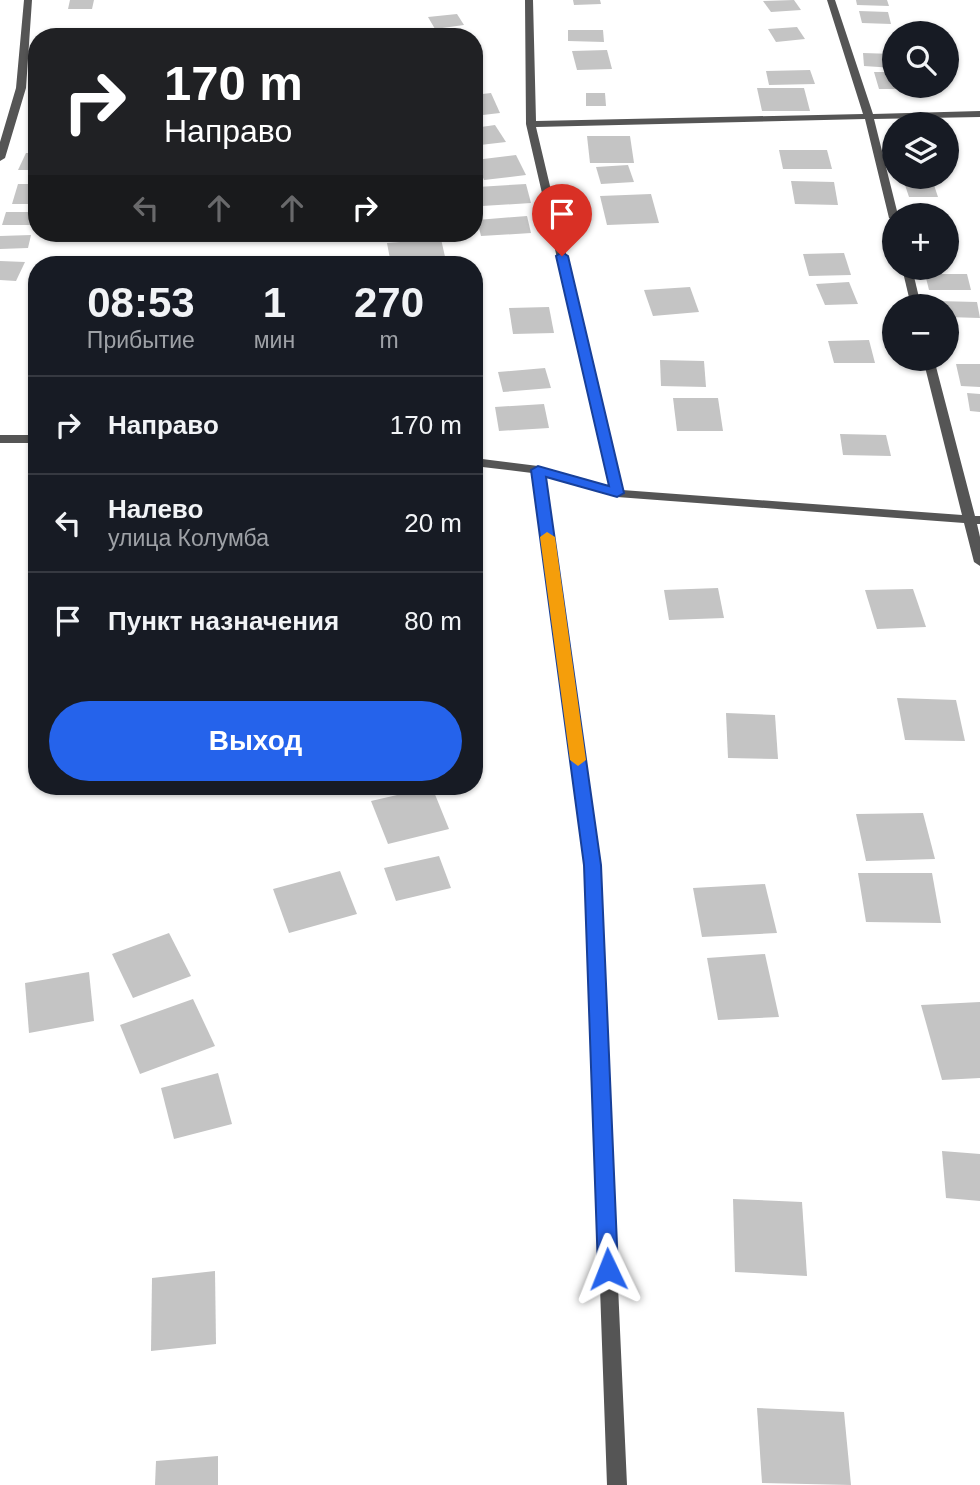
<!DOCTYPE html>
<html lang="ru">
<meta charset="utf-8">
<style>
:root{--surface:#171b24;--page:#242831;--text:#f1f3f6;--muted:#9ea1a6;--line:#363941;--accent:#2563eb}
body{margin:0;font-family:Helvetica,sans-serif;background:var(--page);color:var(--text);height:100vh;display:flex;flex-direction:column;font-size:26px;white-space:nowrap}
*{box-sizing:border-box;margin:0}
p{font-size:23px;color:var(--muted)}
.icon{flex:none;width:38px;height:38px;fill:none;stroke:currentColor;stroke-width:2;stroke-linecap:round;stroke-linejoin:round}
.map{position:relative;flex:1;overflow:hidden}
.sheet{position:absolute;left:28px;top:256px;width:455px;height:539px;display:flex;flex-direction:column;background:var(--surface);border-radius:28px;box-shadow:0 2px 5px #0004}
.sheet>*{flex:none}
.top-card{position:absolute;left:28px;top:28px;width:455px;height:214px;border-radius:28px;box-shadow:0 2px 5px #0004;background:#202124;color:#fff;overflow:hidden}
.controls{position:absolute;left:882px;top:21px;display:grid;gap:14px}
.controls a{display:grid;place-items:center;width:77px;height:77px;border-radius:50%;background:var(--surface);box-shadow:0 2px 5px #0004;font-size:35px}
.pin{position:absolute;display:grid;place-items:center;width:60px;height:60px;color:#fff;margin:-72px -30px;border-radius:50% 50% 50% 0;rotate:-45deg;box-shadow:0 0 7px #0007}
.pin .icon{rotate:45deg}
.me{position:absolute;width:77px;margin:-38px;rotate:358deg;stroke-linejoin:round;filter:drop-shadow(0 0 5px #0008)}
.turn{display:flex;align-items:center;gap:24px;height:147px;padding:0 21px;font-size:32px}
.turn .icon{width:91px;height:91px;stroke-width:2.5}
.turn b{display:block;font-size:49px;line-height:60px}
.lanes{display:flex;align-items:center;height:66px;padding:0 21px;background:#0003;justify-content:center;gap:35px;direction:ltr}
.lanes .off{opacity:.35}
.eta{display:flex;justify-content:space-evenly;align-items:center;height:119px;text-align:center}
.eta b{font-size:42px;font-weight:700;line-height:49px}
.action{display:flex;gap:14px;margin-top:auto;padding:14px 21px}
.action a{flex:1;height:80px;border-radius:42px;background:var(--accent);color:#fff;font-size:28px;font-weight:700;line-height:80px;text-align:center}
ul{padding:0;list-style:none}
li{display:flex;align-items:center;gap:21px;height:98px;padding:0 21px;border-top:2px solid var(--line)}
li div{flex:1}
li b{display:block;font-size:26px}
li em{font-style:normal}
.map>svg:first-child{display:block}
.building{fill:#c4c4c4}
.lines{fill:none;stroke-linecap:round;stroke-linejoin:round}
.minor{fill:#555;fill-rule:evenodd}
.route{fill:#2563eb;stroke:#184099;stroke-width:2}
.slow{fill:#f59e0b}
</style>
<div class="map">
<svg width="980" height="1485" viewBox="0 0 980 1485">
<rect width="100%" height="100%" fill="#fff"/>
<g class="building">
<polygon points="70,0 94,0 92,9 68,9"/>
<polygon points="573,0 600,0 601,4 574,5"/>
<polygon points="794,0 801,10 771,12 763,1"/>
<polygon points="856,0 887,0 889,6 857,5"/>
<polygon points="859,11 888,12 891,24 862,23"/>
<polygon points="457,14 464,25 435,29 428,17"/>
<polygon points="797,27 805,39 776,42 768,29"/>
<polygon points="568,30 603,30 604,42 568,41"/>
<polygon points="607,50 612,69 577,70 572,51"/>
<polygon points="863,53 894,54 894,68 864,66"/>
<polygon points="810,70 815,84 769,85 766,71"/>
<polygon points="874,72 894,72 894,86 912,86 913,89 879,89"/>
<polygon points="757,88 804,88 810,111 762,111"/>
<polygon points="491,93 500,113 474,116 474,95"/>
<polygon points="586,93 605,93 606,106 586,106"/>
<polygon points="495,125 506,142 480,145 474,135 474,128"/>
<polygon points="587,136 630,136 634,163 590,163"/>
<polygon points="779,150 827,150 832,169 783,169"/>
<polygon points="26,153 37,153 37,170 18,170"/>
<polygon points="516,155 526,175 484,180 475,160"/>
<polygon points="628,165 634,182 601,184 596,167"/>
<polygon points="791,181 834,182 838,205 795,204"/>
<polygon points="18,184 37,184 37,204 12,204"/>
<polygon points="526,184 531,203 482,206 477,187"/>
<polygon points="905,185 934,185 938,197 909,197"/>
<polygon points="651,194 659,223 607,225 600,196"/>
<polygon points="6,212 35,212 30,225 2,225"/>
<polygon points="527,216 531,233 481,236 477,220"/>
<polygon points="31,235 28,248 0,249 0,236"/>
<polygon points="441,239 446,261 391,264 387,243"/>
<polygon points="844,253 851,275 809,276 803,254"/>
<polygon points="0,261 25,262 16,281 0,280"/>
<polygon points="925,274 967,274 971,290 929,290"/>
<polygon points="849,282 858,304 825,305 816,284"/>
<polygon points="690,287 699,312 653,316 644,290"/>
<polygon points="937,301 977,302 980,318 947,317 947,306 938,306"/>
<polygon points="549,307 554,333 513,334 509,308"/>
<polygon points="869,340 875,363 834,363 828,341"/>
<polygon points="660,360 704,361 706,387 661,386"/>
<polygon points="956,364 980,364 980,387 961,386"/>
<polygon points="545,368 551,388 503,392 498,372"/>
<polygon points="967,393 980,394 980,412 970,411"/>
<polygon points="673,398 718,398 723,431 677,431"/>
<polygon points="544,404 549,428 499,431 495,407"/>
<polygon points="840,434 886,435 891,456 843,455"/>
<polygon points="718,588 724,618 669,620 664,590"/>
<polygon points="913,589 926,627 877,629 865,590"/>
<polygon points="897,698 956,700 965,741 905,740"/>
<polygon points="726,713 775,715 778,759 728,758"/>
<polygon points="432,787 449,829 388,844 371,801"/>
<polygon points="923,813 935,859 866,861 856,814"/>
<polygon points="439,856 451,888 396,901 384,868"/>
<polygon points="340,871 357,914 289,933 273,889"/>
<polygon points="858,873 932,873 941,923 866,922"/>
<polygon points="765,884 777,933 702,937 693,888"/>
<polygon points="169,933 191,976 133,998 112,954"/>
<polygon points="765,954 779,1017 718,1020 707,958"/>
<polygon points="89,972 94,1021 29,1033 25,983"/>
<polygon points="193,999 215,1046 140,1074 120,1025"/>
<polygon points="980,1002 980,1078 942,1080 921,1005"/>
<polygon points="218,1073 232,1124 174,1139 161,1088"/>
<polygon points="942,1151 980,1154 980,1201 946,1198"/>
<polygon points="733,1199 802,1202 807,1276 735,1272"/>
<polygon points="215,1271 216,1344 151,1351 152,1278"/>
<polygon points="757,1408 844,1412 851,1485 762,1483"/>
<polygon points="218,1456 218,1485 155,1485 156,1461"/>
</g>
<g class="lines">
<g class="minor">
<polygon points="24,0 32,0 26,88 5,158 0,161 0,142 16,88"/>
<polygon points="525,0 533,0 536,121 863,114 827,0 835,0 873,114 980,111 980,117 874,119 898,215 894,215 894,221 889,218 865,119 536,127 622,490 962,515 923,359 934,359 975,516 980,516 980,524 977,524 980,537 980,566 974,562 964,523 617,497 545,476 599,865 627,1485 607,1485 585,865 532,473 474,466 474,458 538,466 610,487 526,124"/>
<polygon points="902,268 912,268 921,306 911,306"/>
<rect x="0" y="435" width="37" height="8"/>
</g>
</g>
<polygon class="route" points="562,252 568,256 624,493 617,497 546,477 601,865 618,1269 615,1276 608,1278 601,1276 598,1269 584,865 531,470 538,466 609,486 556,256"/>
<polygon class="slow" points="547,532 555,537 586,760 578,766 570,760 540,537"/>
</svg>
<div class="controls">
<a><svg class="icon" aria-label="search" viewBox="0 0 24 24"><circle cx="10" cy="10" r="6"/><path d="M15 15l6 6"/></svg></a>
<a><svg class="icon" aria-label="layers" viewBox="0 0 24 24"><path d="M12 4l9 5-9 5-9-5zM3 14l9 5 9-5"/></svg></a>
<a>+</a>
<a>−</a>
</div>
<div class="pin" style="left:562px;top:256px;background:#d93025"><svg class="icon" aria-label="arrive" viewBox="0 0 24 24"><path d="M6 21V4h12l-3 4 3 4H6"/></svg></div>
<svg class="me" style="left:608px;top:1269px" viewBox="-20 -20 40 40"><path d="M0-17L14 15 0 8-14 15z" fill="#2563eb" stroke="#fff" stroke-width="4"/></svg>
<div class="top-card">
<div class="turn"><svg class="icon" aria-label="right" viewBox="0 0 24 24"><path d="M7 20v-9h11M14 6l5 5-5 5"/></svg><div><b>170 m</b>Направо</div></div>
<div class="lanes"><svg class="icon off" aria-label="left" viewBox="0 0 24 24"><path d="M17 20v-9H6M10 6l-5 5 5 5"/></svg><svg class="icon off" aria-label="ahead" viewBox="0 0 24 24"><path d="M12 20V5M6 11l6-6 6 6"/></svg><svg class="icon off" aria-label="ahead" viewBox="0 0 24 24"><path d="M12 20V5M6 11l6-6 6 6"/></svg><svg class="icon" aria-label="right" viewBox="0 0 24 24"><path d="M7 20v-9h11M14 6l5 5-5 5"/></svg></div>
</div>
<section class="sheet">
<div class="eta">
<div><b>08:53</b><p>Прибытие</p></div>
<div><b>1</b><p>мин</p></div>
<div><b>270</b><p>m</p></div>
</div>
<ul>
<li><svg class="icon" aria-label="right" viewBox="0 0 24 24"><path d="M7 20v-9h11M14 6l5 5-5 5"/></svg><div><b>Направо</b></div><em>170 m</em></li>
<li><svg class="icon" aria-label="left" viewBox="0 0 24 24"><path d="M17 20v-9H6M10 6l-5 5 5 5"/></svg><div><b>Налево</b><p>улица Колумба</p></div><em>20 m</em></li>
<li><svg class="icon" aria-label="arrive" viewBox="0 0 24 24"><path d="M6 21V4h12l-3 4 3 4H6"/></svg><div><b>Пункт назначения</b></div><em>80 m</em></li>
</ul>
<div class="action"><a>Выход</a></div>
</section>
</div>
